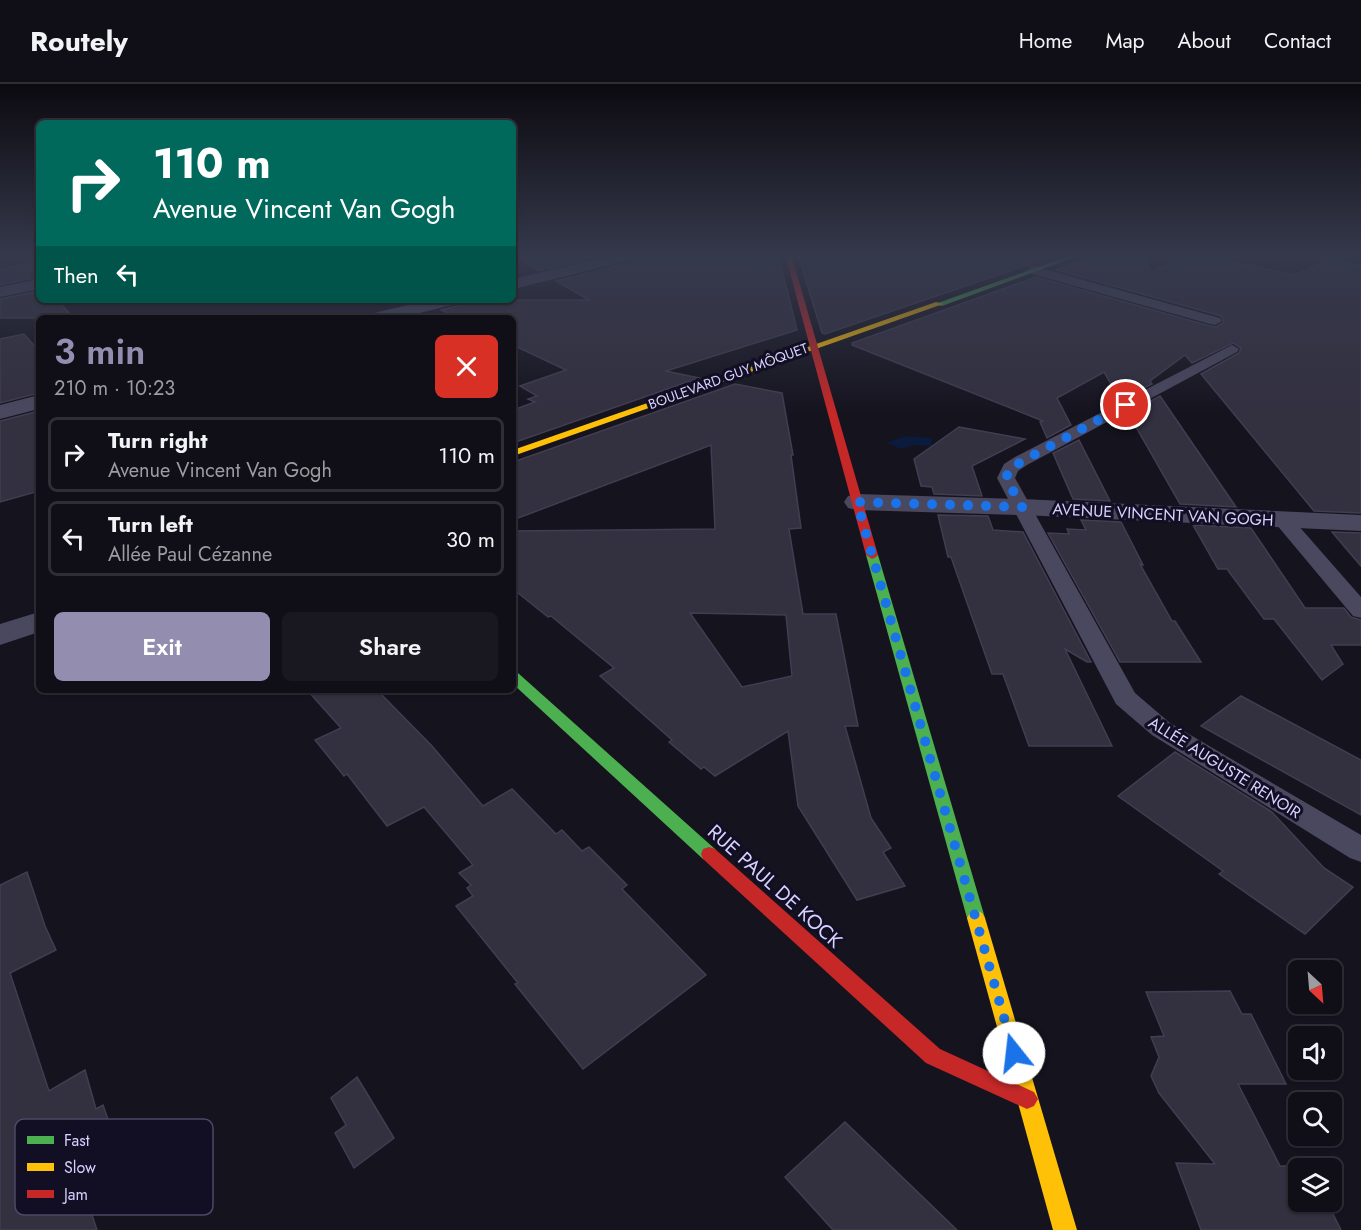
<!DOCTYPE html>
<meta charset="utf-8">
<style>
:root{--surface:#100e16;--page:#19171f;--text:#f1f3f6;--muted:#9c9ca1;--line:#302e35;--accent:#938eb0}
body{margin:0;font-family:Jost,sans-serif;background:var(--page);color:var(--text);height:100vh;display:flex;flex-direction:column;font-size:22px;white-space:nowrap}
*{box-sizing:border-box;margin:0}
p{font-size:20px;color:var(--muted)}
.icon{flex:none;width:33px;height:33px;fill:none;stroke:currentColor;stroke-width:2;stroke-linecap:round;stroke-linejoin:round}
.map{position:relative;flex:1;overflow:hidden}
.drawer{position:absolute;left:36px;top:231px;width:480px;height:378px;display:flex;flex-direction:column;background:var(--surface);border-radius:9px;box-shadow:0 2px 4px #0004,0 0 0 2px var(--line)}
.drawer>*{flex:none}
.top-card{position:absolute;left:36px;top:36px;width:480px;height:183px;border-radius:9px;box-shadow:0 2px 4px #0004,0 0 0 2px var(--line);background:#00695c;color:#fff;overflow:hidden}
.needle{width:39px;rotate:154deg}
.buttons{position:absolute;left:1288px;top:876px;display:grid;gap:12px}
.buttons a{display:grid;place-items:center;width:54px;height:54px;border-radius:9px;background:var(--surface);box-shadow:0 2px 4px #0004,0 0 0 2px var(--line);font-size:30px}
.pin{position:absolute;display:grid;place-items:center;width:51px;height:51px;color:#fff;margin:-26px;border:3px solid #fff;border-radius:50%;box-shadow:0 2px 6px #0007}
.me{position:absolute;width:66px;margin:-33px;rotate:344deg;stroke-linejoin:round;filter:drop-shadow(0 0 4px #0008)}
.turn{display:flex;align-items:center;gap:21px;height:126px;padding:0 18px;font-size:27px}
.turn .icon{width:78px;height:78px;stroke-width:2.5}
.turn b{display:block;font-size:42px;line-height:51px}
.then{display:flex;align-items:center;height:57px;padding:0 18px;background:#0003;gap:12px;font-size:22px}
.round{display:grid;place-items:center;flex:none;width:63px;height:63px;border-radius:9px;background:var(--page)}
.head{display:flex;align-items:center;justify-content:space-between;height:102px;padding:0 18px}
h1{font-size:36px;font-weight:600;line-height:45px;color:var(--accent)}
.button{display:flex;gap:12px;margin-top:auto;padding:12px 18px}
.button a{flex:1;height:69px;border-radius:9px;background:var(--accent);color:#fff;font-size:24px;font-weight:600;line-height:69px;text-align:center}
.button a+a{background:var(--page);color:var(--text)}
ul{padding:0;list-style:none}
li{display:flex;align-items:center;gap:18px;height:75px;margin:0 12px 9px;padding:0 6px;border:3px solid var(--line);border-radius:9px}
li div{flex:1}
li b{display:block;font-size:22px}
li em{font-style:normal}
header{display:flex;align-items:center;gap:36px;box-sizing:border-box;height:84px;padding:0 30px;background:var(--surface);border-bottom:2px solid var(--line)}
header strong{font-size:28px}
nav{display:flex;gap:33px;margin-inline-start:auto;font-size:21px}
.map>svg:first-child{display:block}
.water{fill:#0b1b3d}
.building{fill:#333040;stroke:#423d52;stroke-width:1.5;fill-rule:evenodd}
.lines{fill:none;stroke-linecap:round;stroke-linejoin:round}
.lane{fill:#4a485f;fill-rule:evenodd}
.street{fill:#4a485f;fill-rule:evenodd}
.fast{fill:#4caf50;fill-rule:evenodd}
.slow{fill:#ffc107;fill-rule:evenodd}
.jam{fill:#c62828;fill-rule:evenodd}
.route{stroke:#1a73e8;stroke-width:10;stroke-dasharray:0 18}
.labels{text-anchor:middle;stroke-width:6;stroke-linejoin:round;paint-order:stroke}
.far-street-label{font-size:14px;fill:#d7d1fe;stroke:#120e23}
.street-label{font-size:16px;fill:#d7d1fe;stroke:#120e23}
.near-street-label{font-size:20px;fill:#d7d1fe;stroke:#120e23}
.key{fill:#120e23;stroke:#4d4865;stroke-width:1.5}
.key-label{font-size:16px;fill:#d7d1fe}
</style>
<header>
<strong>Routely</strong>
<nav><a>Home</a><a>Map</a><a>About</a><a>Contact</a></nav>
</header>
<div class="map">
<svg width="1361" height="1146" viewBox="0 0 1361 1146">
<rect width="100%" height="100%" fill="#15131e"/>
<polygon class="water" points="905,352 932,354 931,362 913,361 901,365 887,359"/>
<g class="building">
<polygon points="513,170 611,170 539,187"/>
<polygon points="647,170 705,170 706,173 779,174 797,246 666,287 699,294 513,359 513,326 535,318 528,315 537,312 520,302 566,286 513,261 513,234 457,234 441,226 457,222 461,216 589,216 556,197 644,175"/>
<polygon points="818,170 881,170 893,173 896,170 1060,170 825,250 822,249 799,174 820,174"/>
<polygon points="1090,170 1147,170 1150,188 1196,170 1294,191 1333,175 1361,181 1361,429 1314,427 1201,290 1239,269 1241,264 1233,259 1192,279 1185,271 1150,297 1152,300 1120,316 1104,288 1057,314 1071,341 1047,354 1040,338 1043,337 852,261 852,259 1036,193 1210,242 1216,243 1224,238 1221,232 1056,186 1087,175"/>
<polygon points="39,178 39,193 0,201 0,185"/>
<polygon points="39,207 39,216 57,216 74,234 0,234 0,215"/>
<polygon points="24,250 39,267 39,309 0,319 0,255"/>
<path d="M 735,300 L 782,309 L 793,371 L 791,371 L 801,444 L 789,445 L 803,530 L 836,530 L 858,642 L 845,642 L 871,734 L 891,764 L 883,768 L 905,802 L 857,816 L 798,722 L 788,647 L 715,692 L 704,683 L 701,685 L 669,658 L 672,656 L 600,592 L 614,584 L 551,532 L 548,533 L 513,505 L 513,447 L 715,445 L 711,361 L 513,436 L 513,378 ZM 690,529 L 786,531 L 792,592 L 742,603 Z"/>
<polygon points="1160,312 1236,423 1180,420 1128,329"/>
<polygon points="39,327 39,407 0,418 0,337"/>
<polygon points="959,343 1025,355 972,382 982,412 934,410 932,403 921,402 914,375"/>
<polygon points="1079,356 1110,417 1073,415 1053,369"/>
<polygon points="938,431 988,432 993,446 1023,448 1091,578 1087,578 1065,565 1112,662 1029,662 1003,590 992,590 951,473 948,473"/>
<polygon points="1081,436 1121,438 1143,481 1140,480 1172,537 1175,537 1201,578 1120,578 1048,449 1069,450 1067,445 1086,446"/>
<polygon points="1193,441 1251,444 1305,524 1344,524 1351,533 1361,536 1361,561 1331,561 1343,580 1322,596 1274,535 1264,535 1227,485 1218,485"/>
<polygon points="1332,448 1361,449 1361,482"/>
<polygon points="307,606 377,606 432,662 483,722 512,705 556,750 562,746 582,767 589,763 627,801 622,805 706,891 583,985 515,900 518,899 456,822 473,812 467,804 471,801 459,789 473,781 424,723 387,742 347,690 344,692 315,656 341,644"/>
<polygon points="1241,612 1361,676 1361,731 1201,642"/>
<polygon points="1175,668 1272,728 1324,784 1353,803 1305,850 1219,790 1223,787 1118,712"/>
<polygon points="27,788 45,842 56,866 10,889 49,1007 85,986 96,1025 103,1021 118,1064 133,1057 146,1092 91,1128 97,1146 0,1146 0,801"/>
<polygon points="1230,907 1242,930 1251,930 1286,1000 1238,1000 1280,1082 1310,1082 1311,1084 1299,1084 1299,1118 1327,1118 1341,1146 1201,1146 1176,1079 1215,1080 1159,1009 1151,992 1159,973 1151,953 1164,952 1146,908"/>
<polygon points="357,993 394,1054 354,1084 335,1049 346,1041 331,1014"/>
<polygon points="845,1038 957,1146 833,1146 785,1093"/>
</g>
<g class="lines">
<g class="lane">
<polygon points="1033,182 1220,234 1222,237 1215,241 1210,240 1029,189 1027,186"/>
<polygon points="1232,261 1239,265 1237,268 1027,381 1018,387 1015,394 1135,609 1170,639 1361,751 1361,778 1350,774 1152,651 1116,620 997,394 1004,380 1015,373"/>
<polygon points="1283,430 1290,432 1361,513 1361,534 1353,532 1276,440 1273,436 1276,432"/>
</g>
<g class="street">
<polygon points="619,170 645,170 643,173 513,205 513,195"/>
<polygon points="39,195 39,205 0,213 0,203"/>
<polygon points="428,216 459,216 456,220 399,234 368,234 370,230"/>
<polygon points="39,311 39,325 0,335 0,321"/>
<polygon points="857,410 1022,415 1361,431 1361,447 1022,431 857,426 848,424 844,418 848,412"/>
<polygon points="39,528 39,548 0,561 0,540"/>
</g>
<g class="fast">
<polygon points="1075,170 1083,170 942,222 935,220"/>
<polygon points="872,467 878,471 985,834 982,839 976,842 970,839 967,834 866,471"/>
<polygon points="513,588 518,589 715,765 717,770 715,775 709,777 703,775 513,600"/>
</g>
<g class="slow">
<polygon points="936,218 943,220 513,372 513,366"/>
<polygon points="976,826 982,829 985,834 1077,1146 1053,1146 967,834 970,829"/>
</g>
<g class="jam">
<polygon points="785,170 791,170 878,471 876,473 872,475 866,471"/>
<polygon points="709,763 715,765 940,965 1034,1008 1038,1015 1034,1022 1027,1025 926,979 703,775 701,770 703,765"/>
</g>
</g>
<linearGradient id="sky" x2="0" y2="1"><stop stop-color="#0c0a10"/><stop offset="0.52" stop-color="#35394c"/><stop offset="1" stop-color="#35394c" stop-opacity="0"/></linearGradient>
<rect width="1361" height="330" fill="url(#sky)"/>
<g class="lines">
<polyline class="route" points="1014,969 857,418 1022,423 1006,394 1010,384 1126,321"/>
</g>
<g class="labels">
<g class="far-street-label">
<text transform="translate(728 292) rotate(-20)" y="5">BOULEVARD GUY MÔQUET</text>
</g>
<g class="street-label">
<text transform="translate(1163 430) rotate(3)" y="6">AVENUE VINCENT VAN GOGH</text>
<text transform="translate(1225 683) rotate(32)" y="6">ALLÉE AUGUSTE RENOIR</text>
</g>
<g class="near-street-label">
<text transform="translate(775 802) rotate(42)" y="7">RUE PAUL DE KOCK</text>
</g>
</g>
<rect x="15" y="1035" width="198" height="96" rx="9" class="key"/>
<rect x="27" y="1052" width="27" height="8" fill="#4caf50"/>
<rect x="27" y="1079" width="27" height="8" fill="#ffc107"/>
<rect x="27" y="1106" width="27" height="8" fill="#c62828"/>
<g class="key-label">
<text x="64" y="1062">Fast</text>
<text x="64" y="1089">Slow</text>
<text x="64" y="1116">Jam</text>
</g>
</svg>
<div class="buttons">
<a><svg class="needle" viewBox="-14 -14 28 28"><path d="M0-13l5 13h-10z" fill="#e53935"/><path d="M0 13l5-13h-10z" fill="#9c9ca1"/></svg></a>
<a><svg class="icon" aria-label="sound" viewBox="0 0 24 24"><path d="M4 9h4l5-4v14l-5-4H4zM17 9q2 3 0 6"/></svg></a>
<a><svg class="icon" aria-label="search" viewBox="0 0 24 24"><circle cx="10" cy="10" r="6"/><path d="M15 15l6 6"/></svg></a>
<a><svg class="icon" aria-label="layers" viewBox="0 0 24 24"><path d="M12 4l9 5-9 5-9-5zM3 14l9 5 9-5"/></svg></a>
</div>
<div class="pin" style="left:1126px;top:321px;background:#d93025"><svg class="icon" aria-label="arrive" viewBox="0 0 24 24"><path d="M6 21V4h12l-3 4 3 4H6"/></svg></div>
<svg class="me" style="left:1014px;top:969px" viewBox="-20 -20 40 40"><circle r="19" fill="#fff"/><path d="M0-13L10 11 0 6-10 11z" fill="#1a73e8"/></svg>
<div class="top-card">
<div class="turn"><svg class="icon" aria-label="right" viewBox="0 0 24 24"><path d="M7 20v-9h11M14 6l5 5-5 5"/></svg><div><b>110 m</b>Avenue Vincent Van Gogh</div></div>
<div class="then">Then<svg class="icon" aria-label="left" viewBox="0 0 24 24"><path d="M17 20v-9H6M10 6l-5 5 5 5"/></svg></div>
</div>
<section class="drawer">
<div class="head"><div><h1>3 min</h1><p>210 m · 10:23</p></div><a class="round" style="background:#d93025;color:#fff"><svg class="icon" aria-label="close" viewBox="0 0 24 24"><path d="M6 6l12 12M18 6L6 18"/></svg></a></div>
<ul>
<li><svg class="icon" aria-label="right" viewBox="0 0 24 24"><path d="M7 20v-9h11M14 6l5 5-5 5"/></svg><div><b>Turn right</b><p>Avenue Vincent Van Gogh</p></div><em>110 m</em></li>
<li><svg class="icon" aria-label="left" viewBox="0 0 24 24"><path d="M17 20v-9H6M10 6l-5 5 5 5"/></svg><div><b>Turn left</b><p>Allée Paul Cézanne</p></div><em>30 m</em></li>
</ul>
<div class="button"><a>Exit</a><a>Share</a></div>
</section>
</div>
